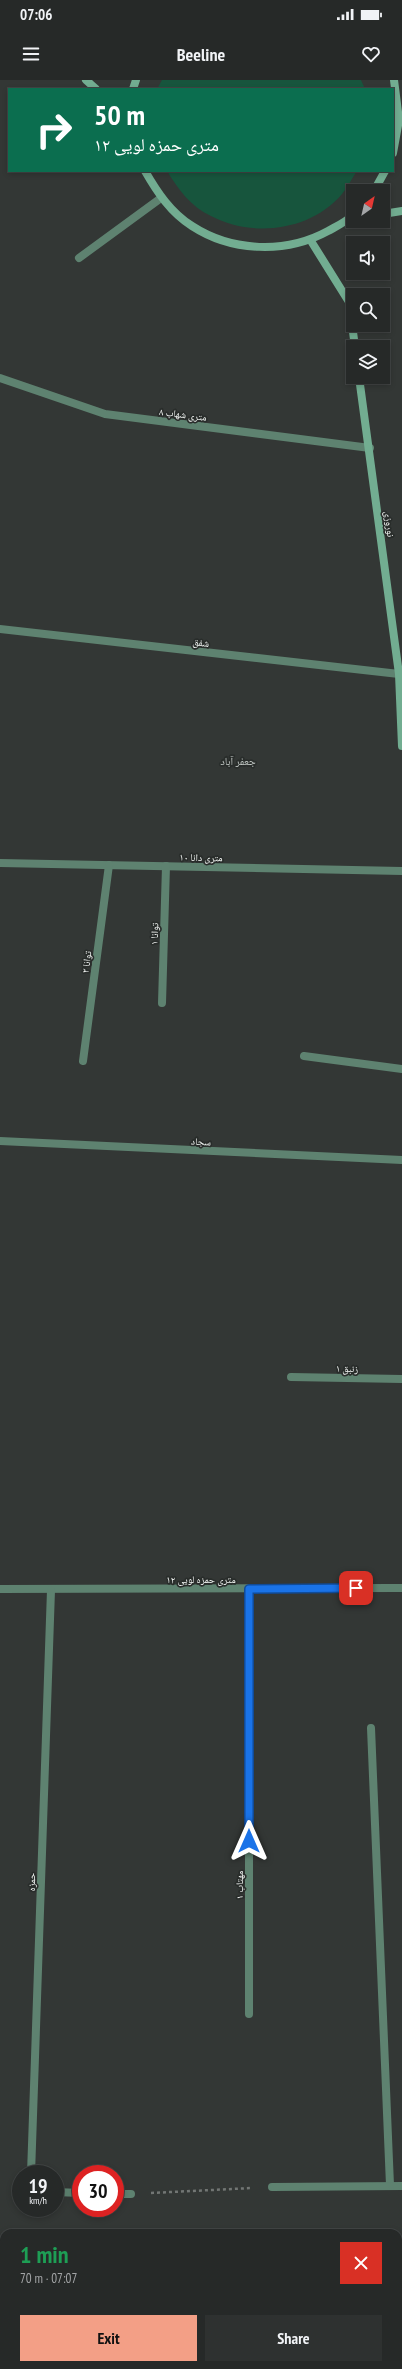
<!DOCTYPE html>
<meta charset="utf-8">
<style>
:root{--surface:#262928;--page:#2e3130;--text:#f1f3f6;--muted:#a4a6a8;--line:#424545;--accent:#f39f86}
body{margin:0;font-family:"PT Sans Narrow","Noto Naskh Arabic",sans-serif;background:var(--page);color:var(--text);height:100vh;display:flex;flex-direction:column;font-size:15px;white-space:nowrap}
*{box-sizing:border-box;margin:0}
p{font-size:13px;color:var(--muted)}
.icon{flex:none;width:22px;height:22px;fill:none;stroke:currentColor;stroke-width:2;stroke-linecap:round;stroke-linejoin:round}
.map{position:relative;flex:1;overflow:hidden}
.panel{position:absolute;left:0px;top:2149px;width:402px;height:140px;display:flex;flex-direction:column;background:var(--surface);border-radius:12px 12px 0 0;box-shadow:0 2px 6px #0003,0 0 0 1px var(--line)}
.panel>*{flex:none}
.guide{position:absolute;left:8px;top:8px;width:386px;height:84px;border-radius:0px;box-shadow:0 2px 6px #0003,0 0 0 1px var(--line);background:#0b6e4f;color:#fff;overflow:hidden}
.needle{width:26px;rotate:34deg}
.controls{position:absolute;left:346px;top:104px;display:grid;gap:8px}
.controls a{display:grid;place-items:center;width:44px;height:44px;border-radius:0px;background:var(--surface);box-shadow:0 2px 6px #0003,0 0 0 1px var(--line);font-size:20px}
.speed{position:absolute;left:12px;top:2085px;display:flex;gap:8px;font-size:20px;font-weight:700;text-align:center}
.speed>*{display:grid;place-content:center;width:52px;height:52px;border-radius:50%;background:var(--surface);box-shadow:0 2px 6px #0003,0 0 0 1px var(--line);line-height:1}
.speed small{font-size:10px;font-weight:400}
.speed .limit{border:6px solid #d22;background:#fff;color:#111}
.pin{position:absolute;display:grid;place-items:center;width:34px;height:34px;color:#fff;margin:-17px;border-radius:8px;box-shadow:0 2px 6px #0006}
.me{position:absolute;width:44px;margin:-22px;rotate:0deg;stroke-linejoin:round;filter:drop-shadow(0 0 3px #0008)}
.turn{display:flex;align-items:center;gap:14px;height:84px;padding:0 20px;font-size:18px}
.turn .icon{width:52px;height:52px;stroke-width:2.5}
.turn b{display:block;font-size:28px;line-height:34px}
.round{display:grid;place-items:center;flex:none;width:42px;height:42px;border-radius:0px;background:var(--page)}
.head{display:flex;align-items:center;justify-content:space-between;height:68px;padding:0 20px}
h1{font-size:24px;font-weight:700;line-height:30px;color:#1e9e55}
.primary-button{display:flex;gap:8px;margin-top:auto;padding:8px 20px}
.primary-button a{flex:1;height:46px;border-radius:0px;background:var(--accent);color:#111;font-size:16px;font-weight:700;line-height:46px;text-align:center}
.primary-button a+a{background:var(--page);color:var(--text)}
.status{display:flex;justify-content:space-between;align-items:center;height:28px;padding:0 20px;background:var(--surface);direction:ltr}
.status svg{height:11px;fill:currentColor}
header{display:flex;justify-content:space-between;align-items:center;height:52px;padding:0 20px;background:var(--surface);font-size:18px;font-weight:700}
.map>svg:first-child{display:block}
.green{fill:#17553d}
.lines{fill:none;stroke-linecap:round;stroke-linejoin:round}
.path{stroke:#727674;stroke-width:2.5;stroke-dasharray:3 3;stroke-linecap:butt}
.street{stroke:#5e8270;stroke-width:8}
.secondary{stroke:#72ad91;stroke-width:8}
.route-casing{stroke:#114b97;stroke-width:10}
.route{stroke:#1a73e8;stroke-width:7}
.labels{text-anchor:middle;stroke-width:3.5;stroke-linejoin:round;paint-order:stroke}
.street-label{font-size:10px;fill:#f3f6f4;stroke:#292d2b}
.neighbourhood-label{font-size:11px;fill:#c0c6c3;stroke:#292d2b}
</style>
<div class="status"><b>07:06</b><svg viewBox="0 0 49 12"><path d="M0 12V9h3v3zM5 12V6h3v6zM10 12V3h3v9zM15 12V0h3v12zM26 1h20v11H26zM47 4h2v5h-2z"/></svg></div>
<header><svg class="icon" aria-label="menu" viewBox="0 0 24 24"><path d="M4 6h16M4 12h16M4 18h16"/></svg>Beeline<svg class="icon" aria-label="heart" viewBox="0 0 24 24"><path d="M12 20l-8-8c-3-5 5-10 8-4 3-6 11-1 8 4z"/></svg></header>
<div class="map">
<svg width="402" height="2289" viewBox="0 0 402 2289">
<rect width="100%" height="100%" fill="#333735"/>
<g class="green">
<polygon points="162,0 361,0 365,9 157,9"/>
<path d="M 167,91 L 357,91 C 352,98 348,107 342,114 C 311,151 252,158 211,136 C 191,127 178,109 167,91 Z"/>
</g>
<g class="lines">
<polyline class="path" points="151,2113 252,2108"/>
<g class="street">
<polyline points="79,178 161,118"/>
<polyline points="0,298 105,334 370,368"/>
<polyline points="0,549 399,594"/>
<polyline points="0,783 402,791"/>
<polyline points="162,923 166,786"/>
<polyline points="304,976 402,989"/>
<polyline points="83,981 109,785"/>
<polyline points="0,1061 402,1080"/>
<polyline points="291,1297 402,1299"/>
<polyline points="0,1509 402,1508"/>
<polyline points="371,1648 390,2105"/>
<polyline points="249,1934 249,1509"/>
<polyline points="31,2094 51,1510"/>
<polyline points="272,2107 402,2106"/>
<polyline points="55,2112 81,2113"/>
<polyline points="115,2114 131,2114"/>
<polyline points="398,2198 402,2197"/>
</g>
<g class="secondary">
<polyline points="86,0 96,9"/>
<polyline points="133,9 136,0"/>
<polyline points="393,73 399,40 394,0"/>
<path d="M 145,91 C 157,112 171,133 192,146 C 232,172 286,174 328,151 C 337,146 346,142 353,135"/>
<polyline points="374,111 385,91"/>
<polyline points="383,134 402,131"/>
<polyline points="311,161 349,222 355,267"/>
<polyline points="359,297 399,594 402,666"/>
</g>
</g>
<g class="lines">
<defs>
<polyline id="route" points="249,1761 249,1509 356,1508"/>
</defs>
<use href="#route" class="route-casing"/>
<use href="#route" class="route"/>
</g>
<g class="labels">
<g class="street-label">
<text transform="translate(183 334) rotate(7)" y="4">۸ متری شهاب</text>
<text transform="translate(390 444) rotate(83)" y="4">نوروزی</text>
<text transform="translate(201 562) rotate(7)" y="4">شفق</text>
<text transform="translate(201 777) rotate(1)" y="4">۱۰ متری دانا</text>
<text transform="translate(154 854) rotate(-88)" y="4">توانا ۱</text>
<text transform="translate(86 882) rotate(-83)" y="4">توانا ۲</text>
<text transform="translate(201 1061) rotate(3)" y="4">سجاد</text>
<text transform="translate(347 1288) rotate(1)" y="4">زنبق ۱</text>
<text x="201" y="1503">۱۲ متری حمزه لویی</text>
<text transform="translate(31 1802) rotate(-88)" y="4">حمزه</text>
<text transform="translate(239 1805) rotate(-90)" y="4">مهتاب ۱</text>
</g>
<g class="neighbourhood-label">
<text x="238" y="685">جعفر آباد</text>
</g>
</g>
</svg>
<div class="controls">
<a><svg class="needle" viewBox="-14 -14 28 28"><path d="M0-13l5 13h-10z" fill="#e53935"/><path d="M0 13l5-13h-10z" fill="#a4a6a8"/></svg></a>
<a><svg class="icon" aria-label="sound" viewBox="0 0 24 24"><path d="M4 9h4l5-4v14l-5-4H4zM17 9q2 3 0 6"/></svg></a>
<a><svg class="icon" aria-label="search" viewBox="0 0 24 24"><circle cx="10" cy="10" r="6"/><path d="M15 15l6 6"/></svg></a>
<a><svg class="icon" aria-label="layers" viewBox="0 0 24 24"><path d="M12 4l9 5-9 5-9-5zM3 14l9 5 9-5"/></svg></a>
</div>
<div class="speed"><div>19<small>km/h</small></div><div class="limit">30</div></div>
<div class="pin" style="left:356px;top:1508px;background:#d93025"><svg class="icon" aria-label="arrive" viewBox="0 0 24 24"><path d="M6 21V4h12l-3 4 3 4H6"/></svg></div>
<svg class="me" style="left:249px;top:1761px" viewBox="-20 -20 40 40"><path d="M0-17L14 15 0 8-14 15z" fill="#1a73e8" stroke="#fff" stroke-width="4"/></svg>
<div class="guide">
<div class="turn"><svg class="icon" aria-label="right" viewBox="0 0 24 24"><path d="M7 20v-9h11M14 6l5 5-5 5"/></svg><div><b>50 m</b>۱۲ متری حمزه لویی</div></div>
</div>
<section class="panel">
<div class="head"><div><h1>1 min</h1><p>70 m · 07:07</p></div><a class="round" style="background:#d93025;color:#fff"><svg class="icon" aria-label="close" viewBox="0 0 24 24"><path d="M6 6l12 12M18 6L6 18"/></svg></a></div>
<div class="primary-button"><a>Exit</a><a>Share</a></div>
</section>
</div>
